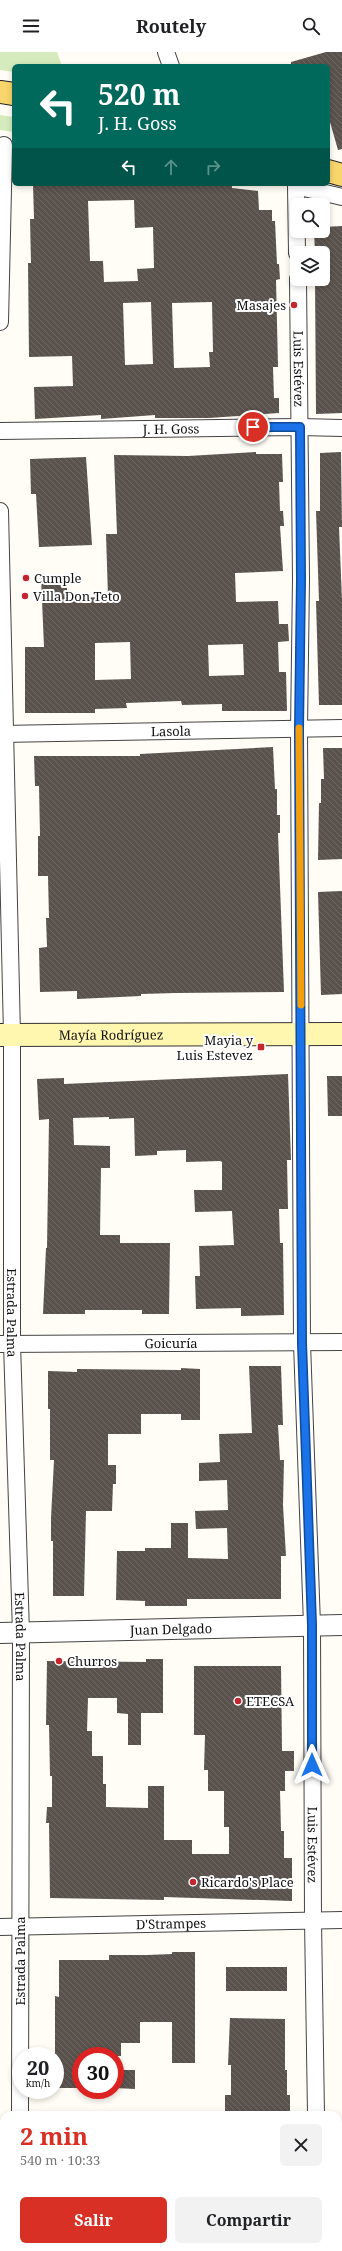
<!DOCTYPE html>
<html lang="es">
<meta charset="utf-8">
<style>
:root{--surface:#fff;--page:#f2f2f2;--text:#202124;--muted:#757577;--accent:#d93025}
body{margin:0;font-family:"Noto Serif",serif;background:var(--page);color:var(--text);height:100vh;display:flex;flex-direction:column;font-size:15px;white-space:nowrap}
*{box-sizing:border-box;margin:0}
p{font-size:13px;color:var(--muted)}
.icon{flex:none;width:22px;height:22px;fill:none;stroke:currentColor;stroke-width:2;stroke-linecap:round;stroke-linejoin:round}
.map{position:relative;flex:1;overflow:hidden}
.sheet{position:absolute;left:0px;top:2059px;width:342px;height:140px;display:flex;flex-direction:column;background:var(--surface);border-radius:12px 12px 0 0;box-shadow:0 2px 6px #0003}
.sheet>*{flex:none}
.hud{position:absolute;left:12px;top:12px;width:318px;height:122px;border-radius:6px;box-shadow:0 2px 6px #0003;background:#00695c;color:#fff;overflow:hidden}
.fabs{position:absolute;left:290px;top:146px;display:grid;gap:8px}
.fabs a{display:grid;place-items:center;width:40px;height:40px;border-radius:6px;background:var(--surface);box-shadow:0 2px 6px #0003;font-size:20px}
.speed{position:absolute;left:12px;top:1995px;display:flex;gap:8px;font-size:20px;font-weight:700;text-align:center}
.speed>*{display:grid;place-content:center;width:52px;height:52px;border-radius:50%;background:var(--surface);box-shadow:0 2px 6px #0003;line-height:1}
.speed small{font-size:10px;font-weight:400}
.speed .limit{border:6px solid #d22;background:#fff;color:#111}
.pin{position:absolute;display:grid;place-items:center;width:34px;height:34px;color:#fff;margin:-17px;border:2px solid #fff;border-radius:50%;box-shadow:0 1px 4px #0007}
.me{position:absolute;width:44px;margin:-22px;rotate:0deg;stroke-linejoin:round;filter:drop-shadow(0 0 3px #0008)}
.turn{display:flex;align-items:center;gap:14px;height:84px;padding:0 20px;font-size:18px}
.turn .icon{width:52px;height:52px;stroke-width:2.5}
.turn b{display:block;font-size:28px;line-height:34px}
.lanes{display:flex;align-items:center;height:38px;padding:0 20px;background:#0003;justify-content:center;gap:20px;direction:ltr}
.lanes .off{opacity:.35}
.round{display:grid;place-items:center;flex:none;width:42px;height:42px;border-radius:6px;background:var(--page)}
.overview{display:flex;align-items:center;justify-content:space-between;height:68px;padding:0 20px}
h1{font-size:24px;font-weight:700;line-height:30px;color:var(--accent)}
.button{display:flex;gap:8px;margin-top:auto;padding:8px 20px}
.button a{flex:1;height:46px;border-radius:6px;background:var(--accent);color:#fff;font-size:16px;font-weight:700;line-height:46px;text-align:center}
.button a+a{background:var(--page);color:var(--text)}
header{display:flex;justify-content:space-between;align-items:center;height:52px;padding:0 20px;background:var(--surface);font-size:18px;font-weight:700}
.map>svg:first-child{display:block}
.grass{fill:#d5ebbd}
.building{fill:url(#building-back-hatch);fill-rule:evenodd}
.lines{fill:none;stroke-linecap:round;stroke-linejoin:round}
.minor-casing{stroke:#444;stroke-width:18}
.tertiary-casing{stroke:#444;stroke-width:22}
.secondary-casing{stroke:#333;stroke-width:24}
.primary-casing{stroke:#222;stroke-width:24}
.minor{stroke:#fff;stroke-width:16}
.tertiary{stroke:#fff;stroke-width:20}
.secondary{stroke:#fff6b0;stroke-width:22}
.primary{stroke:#f9d66b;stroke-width:22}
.route-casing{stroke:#114b97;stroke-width:10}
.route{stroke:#1a73e8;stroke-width:7}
.slow{stroke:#f59e0b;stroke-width:7}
.poi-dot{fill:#c4262e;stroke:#fff;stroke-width:1.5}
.labels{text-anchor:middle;stroke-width:4;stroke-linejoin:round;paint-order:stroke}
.poi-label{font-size:13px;fill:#111;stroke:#fff;text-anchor:start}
.street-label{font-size:13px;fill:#111;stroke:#fff}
</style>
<header><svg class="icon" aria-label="menu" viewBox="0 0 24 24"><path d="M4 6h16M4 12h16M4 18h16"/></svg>Routely<svg class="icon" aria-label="search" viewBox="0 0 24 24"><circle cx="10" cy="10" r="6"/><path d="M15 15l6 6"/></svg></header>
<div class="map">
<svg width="342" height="2199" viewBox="0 0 342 2199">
<defs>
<pattern id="building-back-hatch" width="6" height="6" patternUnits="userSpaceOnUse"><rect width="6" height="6" fill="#5a524d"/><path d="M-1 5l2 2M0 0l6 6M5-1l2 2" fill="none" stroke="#6d6662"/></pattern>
</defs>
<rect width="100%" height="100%" fill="#fffdf5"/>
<g class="grass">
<polygon points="0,0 57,0 62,14 14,14 14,20 0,18"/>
<polygon points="0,63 14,65 14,80 0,78"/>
</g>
<g class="building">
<polygon points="326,0 342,0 342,97 338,98 328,63 328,14 291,14 291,10"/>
<path d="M 33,132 L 232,132 L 232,136 L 258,139 L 259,158 L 272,158 L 272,169 L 275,169 L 277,212 L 279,212 L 280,227 L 276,228 L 278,315 L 273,315 L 274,346 L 279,346 L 279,361 L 209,366 L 155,366 L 155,363 L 101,367 L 101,363 L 35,367 L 34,335 L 73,334 L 72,304 L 29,305 L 28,211 L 31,211 L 30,167 L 34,167 ZM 134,148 L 135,176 L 153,175 L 154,216 L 137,217 L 138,229 L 104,230 L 103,209 L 90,209 L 88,149 ZM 151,250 L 153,312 L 125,313 L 123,251 ZM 212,250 L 213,300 L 209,300 L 210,315 L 174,316 L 172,251 Z"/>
<polygon points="342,174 342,361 316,362 315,227 323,227 323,201 315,201 314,179 323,179 323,175"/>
<path d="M 256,400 L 256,402 L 282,402 L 283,430 L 279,430 L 280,459 L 283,459 L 284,474 L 280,474 L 283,519 L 235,521 L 236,550 L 278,549 L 279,572 L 288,572 L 289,589 L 278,590 L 279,620 L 286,620 L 287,659 L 222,659 L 222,652 L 182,653 L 181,649 L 126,651 L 127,656 L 95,657 L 95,661 L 25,661 L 25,595 L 44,595 L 41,525 L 67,524 L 67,546 L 108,545 L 106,482 L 117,482 L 114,403 L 188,404 ZM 130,590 L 131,627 L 95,628 L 95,591 ZM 243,592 L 244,623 L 209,624 L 208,593 Z"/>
<polygon points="341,400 342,475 339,475 342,548 342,653 319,653 316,549 319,549 316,459 320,459 320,401"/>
<polygon points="86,405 92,493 39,495 36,442 31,442 30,407"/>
<polygon points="273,695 275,737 277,737 277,763 280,763 280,781 278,781 284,940 175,941 141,942 141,944 77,947 77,939 40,940 39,896 47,895 46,866 49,866 48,824 38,824 38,784 40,784 39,734 35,734 34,704 140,704 140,702"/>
<polygon points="323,696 342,696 342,807 318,808 319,751 321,751 321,727 324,727"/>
<polygon points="342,839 342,942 321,943 318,840"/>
<polygon points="288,1022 291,1108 287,1108 288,1157 279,1157 280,1191 283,1191 284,1263 241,1264 241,1256 196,1257 195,1224 200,1224 199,1194 234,1193 232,1159 195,1160 194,1138 222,1138 222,1110 220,1109 186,1110 186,1098 157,1099 157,1103 135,1104 134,1066 109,1067 109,1065 73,1066 74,1093 110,1094 110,1116 101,1116 100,1183 120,1183 120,1191 170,1191 169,1262 142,1262 142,1258 85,1258 85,1262 43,1262 46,1196 47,1196 49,1067 39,1068 37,1027 64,1026 64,1032"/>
<polygon points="327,1024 342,1024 342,1064 328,1064"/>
<polygon points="249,1314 281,1314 283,1373 278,1373 280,1408 284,1408 283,1453 286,1504 281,1504 281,1547 187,1547 187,1554 145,1554 145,1549 116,1548 117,1499 145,1499 145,1496 171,1496 171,1471 188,1471 188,1506 228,1507 227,1476 196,1477 195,1459 228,1458 227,1428 199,1429 199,1411 220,1410 219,1382 252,1381"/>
<polygon points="181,1316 200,1317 200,1368 181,1368 181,1362 141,1362 141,1382 108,1382 108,1413 116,1413 116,1432 113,1432 112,1459 86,1459 84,1544 53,1544 53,1489 51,1489 51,1466 54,1408 50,1408 50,1357 48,1357 48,1319 77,1320 77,1317 181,1318"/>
<polygon points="146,1607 163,1607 163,1661 141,1661 141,1693 128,1693 128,1662 117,1661 117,1646 88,1646 87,1679 92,1679 92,1704 103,1704 103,1732 106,1732 106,1755 148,1756 148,1734 164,1734 164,1788 192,1788 192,1802 229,1802 229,1775 224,1775 224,1739 208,1739 208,1718 204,1718 205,1683 194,1683 194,1614 281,1614 282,1699 294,1699 294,1719 285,1719 285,1739 280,1739 281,1779 284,1779 284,1806 292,1806 292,1849 164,1845 164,1848 50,1846 49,1771 46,1771 47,1755 52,1755 52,1724 50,1724 49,1673 46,1673 47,1609 146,1610"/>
<polygon points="172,1900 195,1900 195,2011 172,2011 172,1970 140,1970 140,1991 121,1991 121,2004 81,2004 81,2036 55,2036 55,1944 59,1945 59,1908 109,1908 109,1903 147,1903 172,1902"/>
<rect x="226" y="1915" width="61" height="24"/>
<polygon points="230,1966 285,1967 285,2018 287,2018 287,2043 290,2043 290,2063 225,2063 225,2043 231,2043 231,2013 228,2013"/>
<polygon points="115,2018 135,2018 135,2037 115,2036"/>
</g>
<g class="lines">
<defs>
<g id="minor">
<polyline points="166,0 171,14"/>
<polyline points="297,201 296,134 342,145"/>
<path id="s1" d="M 298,227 L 301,527 L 299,677 L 302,1291 L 312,1573 L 313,1868 L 316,2063"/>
<polyline points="0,270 4,93"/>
<path id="s2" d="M 0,379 L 300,375 L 342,376"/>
<path id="s3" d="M 0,459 L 12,983 L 12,1291 L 21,1581 L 20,2063"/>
<path id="s4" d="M 0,682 L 342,676"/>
<path id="s5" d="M 0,1292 L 342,1290"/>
<path id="s6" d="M 0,1875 L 342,1868"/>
<polyline points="338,2163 342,2163"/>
<polyline points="0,2166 4,2166"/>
<polyline points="21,2195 21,2199"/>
<polyline points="319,2195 319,2199"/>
</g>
<g id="tertiary">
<path id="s7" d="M 0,1581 L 342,1573"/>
</g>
<g id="secondary">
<path id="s8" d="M 0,983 L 342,982"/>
</g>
<g id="primary">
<polyline points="0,40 14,42"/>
<polyline points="328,119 342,123"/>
</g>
</defs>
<use href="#minor" class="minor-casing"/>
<use href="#tertiary" class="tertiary-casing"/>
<use href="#secondary" class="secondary-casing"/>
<use href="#primary" class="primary-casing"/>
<use href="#minor" class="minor"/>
<use href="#tertiary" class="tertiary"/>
<use href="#secondary" class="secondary"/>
<use href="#primary" class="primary"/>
</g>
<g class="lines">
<defs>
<polyline id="route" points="253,375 300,375 301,527 299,677 302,1291 312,1573 312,1713"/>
</defs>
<use href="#route" class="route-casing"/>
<use href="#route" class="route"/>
<polyline class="slow" points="299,676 301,953"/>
</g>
<g class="poi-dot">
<circle cx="294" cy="253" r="4"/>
<circle cx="26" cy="526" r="4"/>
<circle cx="25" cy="544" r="4"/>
<rect x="257" y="991" width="8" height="8" rx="2"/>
<circle cx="59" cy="1609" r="4"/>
<circle cx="238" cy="1649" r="4"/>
<circle cx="193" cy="1830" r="4"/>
</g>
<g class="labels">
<g class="poi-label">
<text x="286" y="258" text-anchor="end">Masajes</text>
<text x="34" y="531">Cumple</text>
<text x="33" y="549">Villa Don Teto</text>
<text x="253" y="993" text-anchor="end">Mayia y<tspan x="253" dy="15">Luis Estevez</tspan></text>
<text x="67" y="1614">Churros</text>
<text x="246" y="1654">ETECSA</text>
<text x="201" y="1835">Ricardo's Place</text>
</g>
<g class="street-label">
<text dy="5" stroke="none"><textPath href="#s1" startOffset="90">Luis Estévez</textPath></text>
<text dy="5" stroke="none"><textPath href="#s2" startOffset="171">J. H. Goss</textPath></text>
<text dy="5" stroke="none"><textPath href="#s4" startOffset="171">Lasola</textPath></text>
<text dy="5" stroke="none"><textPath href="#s8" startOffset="111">Mayía Rodríguez</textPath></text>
<text dy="5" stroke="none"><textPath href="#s3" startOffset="802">Estrada Palma</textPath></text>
<text dy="5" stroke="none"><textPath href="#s5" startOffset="171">Goicuría</textPath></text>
<text dy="5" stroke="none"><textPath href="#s7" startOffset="171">Juan Delgado</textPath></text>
<text dy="5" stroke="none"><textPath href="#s3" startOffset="1126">Estrada Palma</textPath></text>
<text dy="5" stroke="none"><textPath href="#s1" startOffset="1566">Luis Estévez</textPath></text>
<text dy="5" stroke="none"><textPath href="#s6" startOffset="171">D'Strampes</textPath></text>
<text transform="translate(20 1909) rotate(-90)" y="5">Estrada Palma</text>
</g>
</g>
</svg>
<div class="fabs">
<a><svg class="icon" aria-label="search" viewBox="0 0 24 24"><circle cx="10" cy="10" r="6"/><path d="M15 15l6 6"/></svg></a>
<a><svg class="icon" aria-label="layers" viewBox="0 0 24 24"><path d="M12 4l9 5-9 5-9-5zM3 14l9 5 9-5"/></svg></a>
</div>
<div class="speed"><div>20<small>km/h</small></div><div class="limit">30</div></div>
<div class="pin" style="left:253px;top:375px;background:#d93025"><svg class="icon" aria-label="arrive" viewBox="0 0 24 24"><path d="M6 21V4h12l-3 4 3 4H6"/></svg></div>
<svg class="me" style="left:312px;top:1713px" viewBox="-20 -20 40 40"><path d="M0-17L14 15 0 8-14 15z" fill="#1a73e8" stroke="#fff" stroke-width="4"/></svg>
<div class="hud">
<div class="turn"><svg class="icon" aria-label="left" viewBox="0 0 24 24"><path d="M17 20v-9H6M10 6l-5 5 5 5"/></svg><div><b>520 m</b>J. H. Goss</div></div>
<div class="lanes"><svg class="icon" aria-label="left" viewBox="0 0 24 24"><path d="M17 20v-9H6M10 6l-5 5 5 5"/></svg><svg class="icon off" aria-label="ahead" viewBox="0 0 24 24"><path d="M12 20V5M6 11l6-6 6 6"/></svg><svg class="icon off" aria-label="right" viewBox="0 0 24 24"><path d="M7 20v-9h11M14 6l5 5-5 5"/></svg></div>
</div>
<section class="sheet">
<div class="overview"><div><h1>2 min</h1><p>540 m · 10:33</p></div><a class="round"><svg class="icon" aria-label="close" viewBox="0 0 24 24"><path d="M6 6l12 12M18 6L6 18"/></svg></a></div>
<div class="button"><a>Salir</a><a>Compartir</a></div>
</section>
</div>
